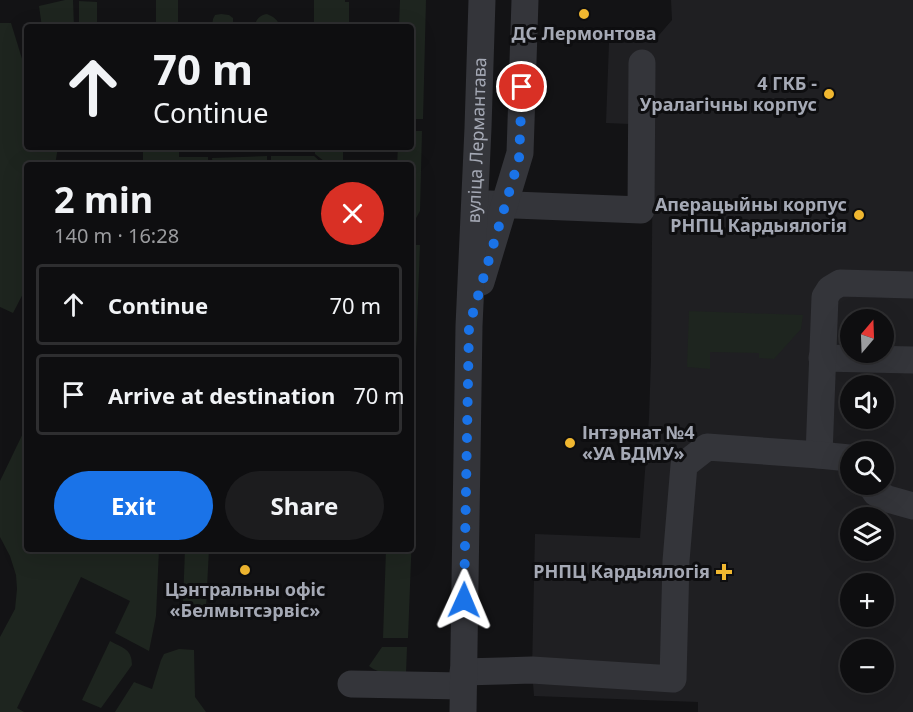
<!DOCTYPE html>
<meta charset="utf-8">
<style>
:root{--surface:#0e0e10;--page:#1c1c1e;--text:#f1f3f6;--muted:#9b9c9f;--line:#2e2e30;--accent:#1a73e8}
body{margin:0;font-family:"Noto Sans",sans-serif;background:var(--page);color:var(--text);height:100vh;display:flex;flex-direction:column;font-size:22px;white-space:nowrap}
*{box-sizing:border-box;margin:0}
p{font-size:20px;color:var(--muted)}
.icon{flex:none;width:33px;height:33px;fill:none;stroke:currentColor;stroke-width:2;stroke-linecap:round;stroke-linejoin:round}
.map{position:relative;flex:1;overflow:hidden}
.details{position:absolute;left:24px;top:162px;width:390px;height:390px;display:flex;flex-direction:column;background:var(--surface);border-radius:6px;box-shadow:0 6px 24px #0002,0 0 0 2px var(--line)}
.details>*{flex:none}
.guide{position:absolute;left:24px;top:24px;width:390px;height:126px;border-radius:6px;box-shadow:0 6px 24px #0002,0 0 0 2px var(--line);background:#0e0e10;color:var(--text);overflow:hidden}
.needle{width:39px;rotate:19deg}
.tools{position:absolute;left:840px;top:309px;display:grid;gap:12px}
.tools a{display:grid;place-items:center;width:54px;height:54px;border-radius:50%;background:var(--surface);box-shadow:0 6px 24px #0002,0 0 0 2px var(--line);font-size:30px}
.pin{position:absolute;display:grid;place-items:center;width:51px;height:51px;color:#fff;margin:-26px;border:3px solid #fff;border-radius:50%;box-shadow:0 2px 6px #0007}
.me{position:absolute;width:66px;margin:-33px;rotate:1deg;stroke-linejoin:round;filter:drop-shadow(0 0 4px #0008)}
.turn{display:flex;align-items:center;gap:21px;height:126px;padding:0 30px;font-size:27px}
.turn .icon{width:78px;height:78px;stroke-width:2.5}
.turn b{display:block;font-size:42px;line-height:51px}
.round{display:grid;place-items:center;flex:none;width:63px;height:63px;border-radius:32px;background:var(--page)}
.overview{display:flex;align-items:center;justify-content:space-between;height:102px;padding:0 30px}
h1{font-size:36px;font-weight:700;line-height:45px}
.button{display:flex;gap:12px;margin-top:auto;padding:12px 30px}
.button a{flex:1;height:69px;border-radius:36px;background:var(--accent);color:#fff;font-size:24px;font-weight:700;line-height:69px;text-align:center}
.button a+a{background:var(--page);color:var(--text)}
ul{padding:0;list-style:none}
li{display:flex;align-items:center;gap:18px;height:81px;margin:0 12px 9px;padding:0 18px;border:3px solid var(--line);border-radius:6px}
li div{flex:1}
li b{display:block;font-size:22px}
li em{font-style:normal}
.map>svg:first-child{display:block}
.built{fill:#1f1f22;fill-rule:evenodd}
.green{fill:#1e251f}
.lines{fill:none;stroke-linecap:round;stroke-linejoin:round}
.minor{stroke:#34353a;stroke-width:27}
.route{stroke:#1a73e8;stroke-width:10;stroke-dasharray:0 18}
.poi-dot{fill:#f0b730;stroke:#0e0e10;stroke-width:2}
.labels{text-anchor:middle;stroke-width:6;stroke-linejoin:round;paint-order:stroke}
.poi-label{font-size:18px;font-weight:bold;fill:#a5a9b5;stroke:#0e0e10;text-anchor:end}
.street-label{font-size:18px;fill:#a5a9b5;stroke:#0e0e10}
</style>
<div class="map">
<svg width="913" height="712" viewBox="0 0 913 712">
<rect width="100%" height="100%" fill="#131315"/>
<path class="built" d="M 671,0 L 913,0 L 913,712 L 698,712 L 698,702 L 534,696 L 532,670 L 535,534 L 640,538 L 649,418 L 651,359 L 653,125 L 606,123 L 609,43 L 653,42 L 672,20 ZM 850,320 L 884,320 L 884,352 L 850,352 ZM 850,386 L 884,386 L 884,418 L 850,418 ZM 850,452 L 884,452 L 884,484 L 850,484 ZM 850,518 L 884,518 L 884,550 L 850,550 ZM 850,584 L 884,584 L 884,616 L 850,616 ZM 850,650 L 884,650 L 884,682 L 850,682 Z"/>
<g class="green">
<polygon points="65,0 73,0 74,27 42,27 39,6"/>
<rect x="156" y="0" width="22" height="27"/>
<polygon points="314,0 345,0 345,2 349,2 349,27 314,27"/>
<polygon points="400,0 426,0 423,119 411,119 411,27 399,27"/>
<polygon points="79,1 97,2 97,27 79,27"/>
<polygon points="221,14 229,15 233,18 233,27 212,27 213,19 215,15"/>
<path d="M 267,14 C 274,17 278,20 280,27 L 254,27 C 256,20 259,15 267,14 Z"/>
<polygon points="0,23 11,23 23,62 27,62 27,147 58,147 55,165 27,165 27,286 13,313 0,307"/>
<polygon points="411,131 422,131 420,211 411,227 411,165 397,165 398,147 411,147"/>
<polygon points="143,147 179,147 179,157 208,157 208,165 143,165"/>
<polygon points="315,147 343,147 343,165 329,165 315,154"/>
<polygon points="267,156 267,165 213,165 212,158"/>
<polygon points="271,156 314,156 324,165 271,165"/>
<polygon points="411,245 420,245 414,407 411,413"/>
<polygon points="689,311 803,315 801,329 774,359 759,358 759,353 710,352 710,369 687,367"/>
<polygon points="27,425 27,549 99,549 107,553 109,549 159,549 156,616 149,651 115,633 130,601 81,577 17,708 24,712 0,712 0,637 15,609 17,589 16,575 10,556 0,537 0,481"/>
<polygon points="411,508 413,508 408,638 383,638 386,549 411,549"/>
<polygon points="185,549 209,549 206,607 183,602"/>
<path d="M 110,641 C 123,648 132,649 132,665 L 101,708 L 82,700 Z"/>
<path d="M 382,647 L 407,647 L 406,674 C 393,673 380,675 369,666 Z"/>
<polygon points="179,649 194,650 195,697 206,712 115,712 134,682 152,689 161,660 164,654"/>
</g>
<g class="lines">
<g class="minor">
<polyline points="489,204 641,210 642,63"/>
<polyline points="481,282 520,153 525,0"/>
<polyline points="822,358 913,360"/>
<polyline points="819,455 825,297 830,289 840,283 913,285"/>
<polyline points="870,484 876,493 888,499 913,506"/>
<polyline points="463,672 532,670 673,679 676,561 684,465 707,447 819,455 849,458 850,460"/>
<polyline points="351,684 463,686"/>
<path id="s1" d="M 463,712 L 469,326 L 478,128 L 482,0"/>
</g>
</g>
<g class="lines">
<polyline class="route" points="464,600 469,326 519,159 522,87"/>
</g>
<g class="poi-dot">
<circle cx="584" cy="14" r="6"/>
<circle cx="829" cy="94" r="6"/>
<circle cx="859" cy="215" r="6"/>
<circle cx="570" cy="443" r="6"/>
<circle cx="245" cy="570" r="6"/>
<path d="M721 563h6v6h6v6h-6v6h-6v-6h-6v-6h6z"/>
</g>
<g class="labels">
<g class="poi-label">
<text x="584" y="40" text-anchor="middle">ДС Лермонтова</text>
<text x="817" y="90">4 ГКБ -<tspan x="817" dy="21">Уралагічны корпус</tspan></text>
<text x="847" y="211">Аперацыйны корпус<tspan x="847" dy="21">РНПЦ Кардыялогія</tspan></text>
<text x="582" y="439" text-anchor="start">Інтэрнат №4<tspan x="582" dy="21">«УА БДМУ»</tspan></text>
<text x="710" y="578">РНПЦ Кардыялогія</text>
<text x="245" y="596" text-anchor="middle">Цэнтральны офiс<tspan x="245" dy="21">«Белмытсэрвіс»</tspan></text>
</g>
<g class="street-label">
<text dy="6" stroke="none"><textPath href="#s1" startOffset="572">вуліца Лермантава</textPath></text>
</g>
</g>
</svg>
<div class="tools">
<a><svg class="needle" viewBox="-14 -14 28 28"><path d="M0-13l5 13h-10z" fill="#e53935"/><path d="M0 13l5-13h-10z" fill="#9b9c9f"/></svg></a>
<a><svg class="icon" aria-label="sound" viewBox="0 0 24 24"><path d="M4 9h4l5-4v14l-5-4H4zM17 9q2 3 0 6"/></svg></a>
<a><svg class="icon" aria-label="search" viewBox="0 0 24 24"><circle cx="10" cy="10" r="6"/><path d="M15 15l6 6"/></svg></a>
<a><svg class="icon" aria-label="layers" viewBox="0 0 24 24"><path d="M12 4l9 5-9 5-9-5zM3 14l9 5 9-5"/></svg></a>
<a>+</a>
<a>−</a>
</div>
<div class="pin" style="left:522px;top:87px;background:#d93025"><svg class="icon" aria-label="arrive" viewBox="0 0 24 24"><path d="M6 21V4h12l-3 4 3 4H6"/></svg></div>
<svg class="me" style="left:464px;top:600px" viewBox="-20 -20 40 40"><path d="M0-17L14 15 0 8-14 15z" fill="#1a73e8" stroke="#fff" stroke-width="4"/></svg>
<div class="guide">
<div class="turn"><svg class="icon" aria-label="ahead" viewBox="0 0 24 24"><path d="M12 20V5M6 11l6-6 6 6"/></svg><div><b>70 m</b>Continue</div></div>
</div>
<section class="details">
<div class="overview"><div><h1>2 min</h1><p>140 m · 16:28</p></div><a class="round" style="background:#d93025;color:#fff"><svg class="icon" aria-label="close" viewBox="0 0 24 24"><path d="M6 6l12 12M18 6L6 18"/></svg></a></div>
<ul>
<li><svg class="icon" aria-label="ahead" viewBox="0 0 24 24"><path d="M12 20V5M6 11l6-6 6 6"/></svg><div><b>Continue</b></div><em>70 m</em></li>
<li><svg class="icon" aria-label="arrive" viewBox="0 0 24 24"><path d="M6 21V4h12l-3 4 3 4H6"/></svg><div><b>Arrive at destination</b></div><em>70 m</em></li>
</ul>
<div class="button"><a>Exit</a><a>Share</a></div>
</section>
</div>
